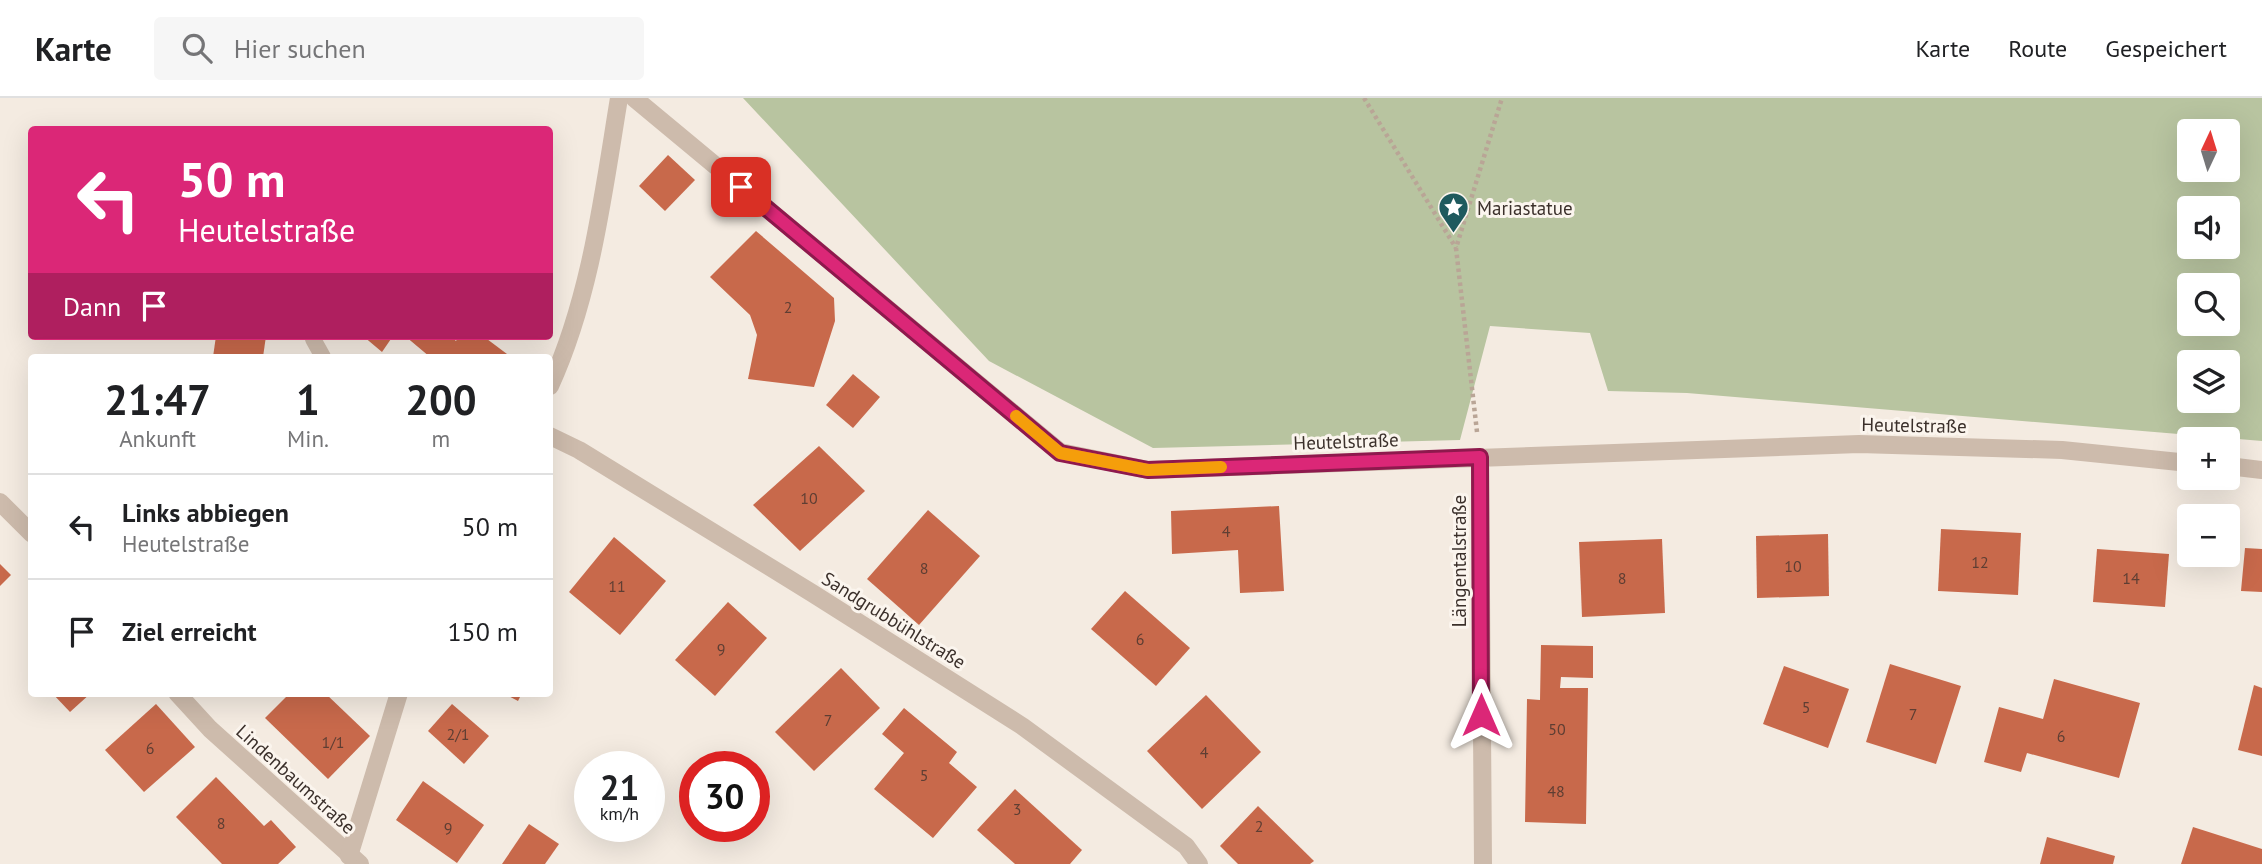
<!DOCTYPE html>
<html lang="de">
<meta charset="utf-8">
<style>
:root{--surface:#fff;--page:#f6f6f6;--text:#202124;--muted:#757577;--line:#e0e0e0}
body{margin:0;font-family:"PT Sans",sans-serif;background:var(--page);color:var(--text);height:100vh;display:flex;flex-direction:column;font-size:26px;white-space:nowrap}
*{box-sizing:border-box;margin:0}
p{font-size:23px;color:var(--muted)}
.icon{flex:none;width:38px;height:38px;fill:none;stroke:currentColor;stroke-width:2;stroke-linecap:round;stroke-linejoin:round}
.map{position:relative;flex:1;overflow:hidden}
.drawer{position:absolute;left:28px;top:256px;width:525px;height:343px;display:flex;flex-direction:column;background:var(--surface);border-radius:7px;box-shadow:0 7px 28px #0002}
.drawer>*{flex:none}
.hud{position:absolute;left:28px;top:28px;width:525px;height:214px;border-radius:7px;box-shadow:0 7px 28px #0002;background:#db2777;color:#fff;overflow:hidden}
.needle{width:46px;rotate:4deg}
.controls{position:absolute;left:2177px;top:21px;display:grid;gap:14px}
.controls a{display:grid;place-items:center;width:63px;height:63px;border-radius:7px;background:var(--surface);box-shadow:0 7px 28px #0002;font-size:35px}
.speed{position:absolute;left:574px;top:653px;display:flex;gap:14px;font-size:35px;font-weight:700;text-align:center}
.speed>*{display:grid;place-content:center;width:91px;height:91px;border-radius:50%;background:var(--surface);box-shadow:0 7px 28px #0002;line-height:1}
.speed small{font-size:18px;font-weight:400}
.speed .limit{border:10px solid #d22;background:#fff;color:#111}
.pin{position:absolute;display:grid;place-items:center;width:60px;height:60px;color:#fff;margin:-30px;border-radius:14px;box-shadow:0 4px 10px #0006}
.me{position:absolute;width:77px;margin:-38px;rotate:0deg;stroke-linejoin:round;filter:drop-shadow(0 0 5px #0008)}
.turn{display:flex;align-items:center;gap:24px;height:147px;padding:0 35px;font-size:32px}
.turn .icon{width:91px;height:91px;stroke-width:2.5}
.turn b{display:block;font-size:49px;line-height:60px}
.then{display:flex;align-items:center;height:66px;padding:0 35px;background:#0003;gap:14px;font-size:26px}
.eta{display:flex;justify-content:space-evenly;align-items:center;height:119px;text-align:center}
.eta b{font-size:42px;font-weight:600;line-height:49px}
ul{padding:0;list-style:none}
li{display:flex;align-items:center;gap:21px;height:105px;padding:0 35px;border-top:2px solid var(--line)}
li div{flex:1}
li b{display:block;font-size:26px}
li em{font-style:normal}
header{display:flex;align-items:center;gap:42px;box-sizing:border-box;height:98px;padding:0 35px;background:var(--surface);border-bottom:2px solid var(--line)}
header strong{font-size:33px}
nav{display:flex;gap:38px;margin-inline-start:auto;font-size:24px}
.search{width:490px;height:63px;background:var(--page);display:flex;align-items:center;gap:18px;box-sizing:border-box;padding:0 24px;border-radius:7px;color:var(--muted);font-size:26px}
.map>svg:first-child{display:block}
.green{fill:#b8c4a0;fill-rule:evenodd}
.building{fill:#c8694b}
.lines{fill:none;stroke-linecap:round;stroke-linejoin:round}
.path{stroke:#b9a596;stroke-width:4.5;stroke-dasharray:3.5 3.5;stroke-linecap:butt}
.service{stroke:#cdbbac;stroke-width:16}
.minor{stroke:#cdbbac;stroke-width:18}
.route-casing{stroke:#8e194d;stroke-width:18}
.route{stroke:#db2777;stroke-width:12}
.slow{stroke:#f59e0b;stroke-width:12}
.labels{text-anchor:middle;stroke-width:6;stroke-linejoin:round;paint-order:stroke}
.number-label{font-size:16px;fill:#5e3e33}
.poi-label{font-size:19px;fill:#3b302b;stroke:#fbf5ee;text-anchor:start}
.street-label{font-size:19px;fill:#3b302b;stroke:#fbf5ee}
</style>
<header>
<strong>Karte</strong>
<div class="search"><svg class="icon" aria-label="search" viewBox="0 0 24 24"><circle cx="10" cy="10" r="6"/><path d="M15 15l6 6"/></svg>Hier suchen</div>
<nav><a>Karte</a><a>Route</a><a>Gespeichert</a></nav>
</header>
<div class="map">
<svg width="2262" height="766" viewBox="0 0 2262 766">
<rect width="100%" height="100%" fill="#f4ebe1"/>
<path class="green" d="M 743,0 L 2262,0 L 2262,343 L 1687,295 L 1608,293 L 1590,235 L 1490,228 L 1460,342 L 1153,350 L 989,263 ZM 2189,33 L 2228,33 L 2228,72 L 2189,72 ZM 2189,110 L 2228,110 L 2228,149 L 2189,149 ZM 2189,187 L 2228,187 L 2228,226 L 2189,226 ZM 2189,264 L 2228,264 L 2228,303 L 2189,303 Z"/>
<g class="building">
<polygon points="668,57 695,82 665,113 639,88"/>
<polygon points="756,133 834,200 835,223 814,289 748,281 757,237 750,217 710,179"/>
<polygon points="216,238 266,238 263,259 213,259"/>
<polygon points="363,238 393,238 382,254"/>
<polygon points="405,238 450,238 456,243 459,238 483,238 511,259 430,259"/>
<polygon points="853,276 880,299 853,330 826,307"/>
<polygon points="819,348 865,393 800,453 753,407"/>
<polygon points="1279,408 1284,493 1240,495 1238,452 1172,456 1171,413"/>
<polygon points="928,412 980,458 919,527 867,481"/>
<polygon points="1941,431 2021,435 2018,497 1938,493"/>
<polygon points="1828,436 1829,498 1757,500 1756,438"/>
<polygon points="614,439 666,483 620,537 569,494"/>
<polygon points="1662,441 1665,515 1582,519 1579,444"/>
<polygon points="2245,450 2262,451 2262,494 2241,493"/>
<polygon points="2097,451 2169,456 2165,509 2093,504"/>
<polygon points="0,466 11,477 0,488"/>
<polygon points="1125,493 1190,550 1156,588 1091,531"/>
<polygon points="728,504 767,540 715,598 675,562"/>
<polygon points="1541,547 1593,548 1593,580 1561,579 1560,590 1588,590 1586,726 1525,724 1527,601 1540,602"/>
<polygon points="1890,566 1961,588 1936,666 1866,644"/>
<polygon points="1784,568 1849,591 1828,650 1763,626"/>
<polygon points="841,570 880,610 814,673 775,634"/>
<polygon points="2054,581 2140,605 2119,680 2027,655 2021,674 1984,664 1999,609 2043,621"/>
<polygon points="2254,587 2262,590 2262,658 2238,652"/>
<polygon points="52,595 91,595 70,614"/>
<polygon points="290,595 325,595 370,638 328,681 265,620"/>
<polygon points="503,595 522,595 518,603"/>
<polygon points="1206,597 1261,654 1202,711 1147,653"/>
<polygon points="156,606 195,649 144,694 105,652"/>
<polygon points="452,606 489,638 464,666 428,633"/>
<polygon points="904,610 957,654 949,665 977,689 933,740 874,691 904,655 882,636"/>
<polygon points="216,679 264,728 271,722 296,749 278,766 222,766 176,719"/>
<polygon points="423,683 484,727 457,765 396,722"/>
<polygon points="1015,691 1082,752 1070,766 1015,766 977,732"/>
<polygon points="1258,708 1314,763 1310,766 1238,766 1220,748"/>
<polygon points="529,726 559,746 545,766 502,766"/>
<polygon points="2193,729 2262,751 2262,766 2181,766"/>
<polygon points="2047,739 2115,758 2113,766 2040,766"/>
</g>
<g class="lines">
<g class="path">
<polyline points="1364,0 1456,150"/>
<polyline points="1477,334 1456,150 1502,0"/>
</g>
<polyline class="service" points="313,241 323,259"/>
<g class="minor">
<polyline points="634,0 1060,354 1148,372 1859,346 2062,352 2189,365"/>
<path d="M 550,288 C 591,198 603,97 619,0"/>
<polyline points="550,338 579,352 812,495 1022,628 1186,748 1199,766"/>
<polyline points="1480,359 1483,766"/>
<polyline points="2228,368 2262,372"/>
<polyline points="0,404 32,436"/>
<polyline points="177,595 210,631 360,766"/>
<polyline points="349,758 399,595"/>
</g>
</g>
<g class="lines">
<defs>
<polyline id="route" points="741,89 1060,355 1148,372 1480,359 1481,617"/>
</defs>
<use href="#route" class="route-casing"/>
<use href="#route" class="route"/>
<polyline class="slow" points="1016,318 1060,355 1148,372 1221,369"/>
</g>
<defs>
<symbol id="sight-pin" viewBox="-11 -11 22 30"><path d="M0 17L-7.5 6A9.5 9.5 0 1 1 7.5 6Z" fill="#1f5a5e" stroke="#fbf5ee"/><path d="M0-6L1.8-2.2L6-1.7L2.9 1.2L3.7 5.4L0 3.3L-3.7 5.4L-2.9 1.2L-6-1.7L-1.8-2.2Z" fill="#fff"/></symbol>
</defs>
<g fill-rule="evenodd">
<use href="#sight-pin" x="1436" y="92" width="35" height="47"/>
</g>
<g class="labels">
<g class="number-label">
<text x="788" y="215">2</text>
<text x="809" y="406">10</text>
<text x="1226" y="439">4</text>
<text x="1980" y="470">12</text>
<text x="1793" y="474">10</text>
<text x="924" y="476">8</text>
<text x="1622" y="486">8</text>
<text x="2131" y="486">14</text>
<text x="617" y="494">11</text>
<text x="1140" y="547">6</text>
<text x="721" y="557">9</text>
<text x="1806" y="615">5</text>
<text x="1913" y="622">7</text>
<text x="828" y="628">7</text>
<text x="1557" y="637">50</text>
<text x="458" y="642">2/1</text>
<text x="2061" y="644">6</text>
<text x="333" y="650">1/1</text>
<text x="150" y="656">6</text>
<text x="1204" y="660">4</text>
<text x="924" y="683">5</text>
<text x="1556" y="699">48</text>
<text x="1017" y="717">3</text>
<text x="221" y="731">8</text>
<text x="1259" y="734">2</text>
<text x="448" y="736">9</text>
</g>
<g class="poi-label">
<text x="1477" y="117">Mariastatue</text>
</g>
<g class="street-label">
<text transform="translate(1914 327) rotate(1)" y="7">Heutelstraße</text>
<text transform="translate(1346 343) rotate(-2)" y="7">Heutelstraße</text>
<text transform="translate(1459 463) rotate(-90)" y="7">Längentalstraße</text>
<text transform="translate(894 522) rotate(32)" y="7">Sandgrubbühlstraße</text>
<text transform="translate(296 681) rotate(42)" y="7">Lindenbaumstraße</text>
</g>
</g>
</svg>
<div class="controls">
<a><svg class="needle" viewBox="-14 -14 28 28"><path d="M0-13l5 13h-10z" fill="#e53935"/><path d="M0 13l5-13h-10z" fill="#757577"/></svg></a>
<a><svg class="icon" aria-label="sound" viewBox="0 0 24 24"><path d="M4 9h4l5-4v14l-5-4H4zM17 9q2 3 0 6"/></svg></a>
<a><svg class="icon" aria-label="search" viewBox="0 0 24 24"><circle cx="10" cy="10" r="6"/><path d="M15 15l6 6"/></svg></a>
<a><svg class="icon" aria-label="layers" viewBox="0 0 24 24"><path d="M12 4l9 5-9 5-9-5zM3 14l9 5 9-5"/></svg></a>
<a>+</a>
<a>−</a>
</div>
<div class="speed"><div>21<small>km/h</small></div><div class="limit">30</div></div>
<div class="pin" style="left:741px;top:89px;background:#d93025"><svg class="icon" aria-label="arrive" viewBox="0 0 24 24"><path d="M6 21V4h12l-3 4 3 4H6"/></svg></div>
<svg class="me" style="left:1481px;top:617px" viewBox="-20 -20 40 40"><path d="M0-17L14 15 0 8-14 15z" fill="#db2777" stroke="#fff" stroke-width="4"/></svg>
<div class="hud">
<div class="turn"><svg class="icon" aria-label="left" viewBox="0 0 24 24"><path d="M17 20v-9H6M10 6l-5 5 5 5"/></svg><div><b>50 m</b>Heutelstraße</div></div>
<div class="then">Dann<svg class="icon" aria-label="arrive" viewBox="0 0 24 24"><path d="M6 21V4h12l-3 4 3 4H6"/></svg></div>
</div>
<section class="drawer">
<div class="eta">
<div><b>21:47</b><p>Ankunft</p></div>
<div><b>1</b><p>Min.</p></div>
<div><b>200</b><p>m</p></div>
</div>
<ul>
<li><svg class="icon" aria-label="left" viewBox="0 0 24 24"><path d="M17 20v-9H6M10 6l-5 5 5 5"/></svg><div><b>Links abbiegen</b><p>Heutelstraße</p></div><em>50 m</em></li>
<li><svg class="icon" aria-label="arrive" viewBox="0 0 24 24"><path d="M6 21V4h12l-3 4 3 4H6"/></svg><div><b>Ziel erreicht</b></div><em>150 m</em></li>
</ul>
</section>
</div>
